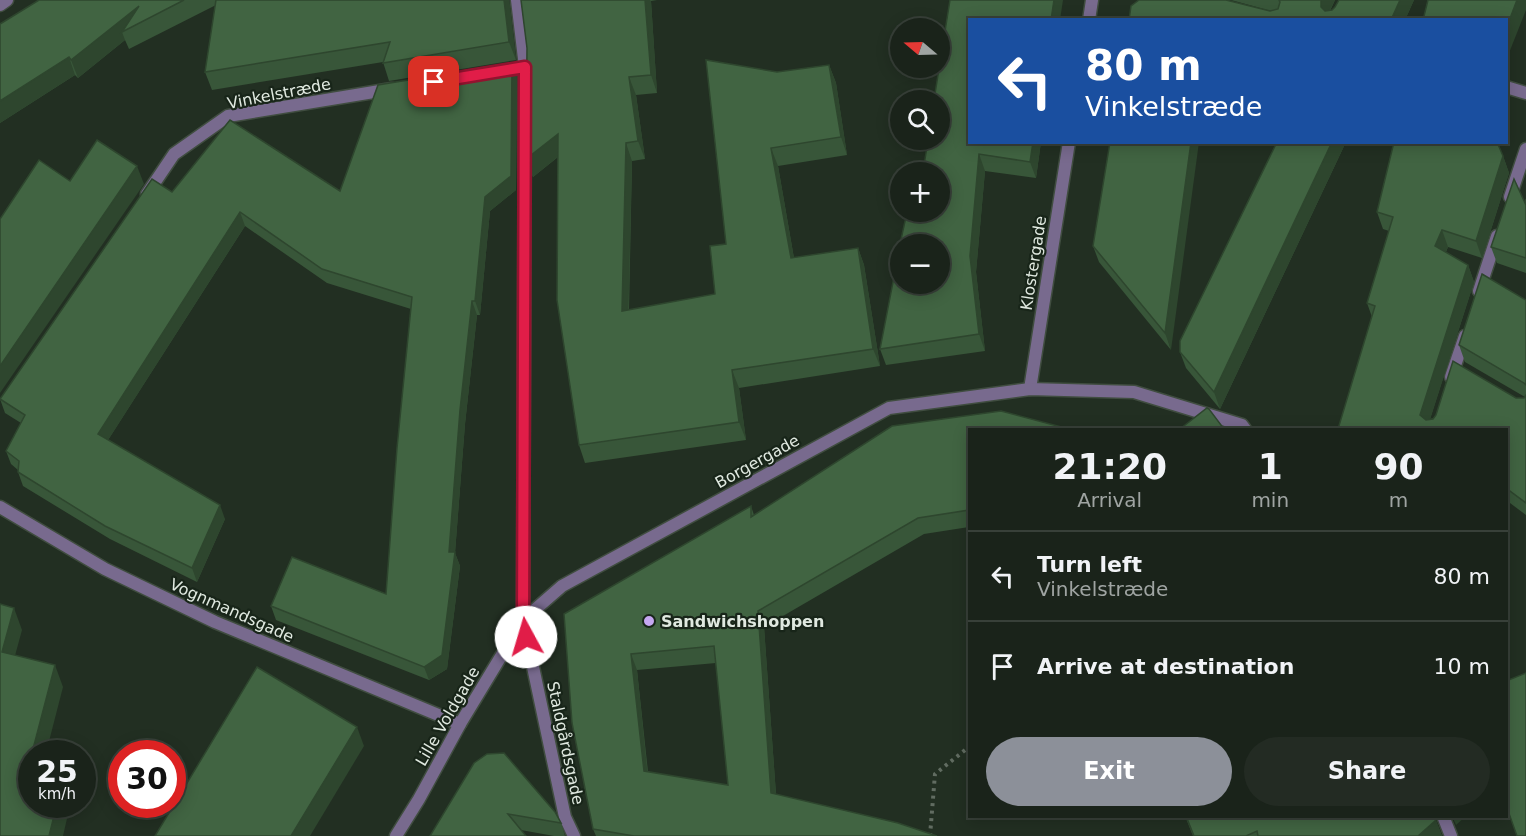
<!DOCTYPE html>
<meta charset="utf-8">
<style>
:root{--surface:#1a231a;--page:#232b23;--text:#f1f3f6;--muted:#9fa4a2;--line:#384039;--accent:#8c9099}
body{margin:0;font-family:"DejaVu Sans",sans-serif;background:var(--page);color:var(--text);height:100vh;display:flex;flex-direction:column;font-size:22px;white-space:nowrap}
*{box-sizing:border-box;margin:0}
p{font-size:20px;color:var(--muted)}
.icon{flex:none;width:33px;height:33px;fill:none;stroke:currentColor;stroke-width:2;stroke-linecap:round;stroke-linejoin:round}
.map{position:relative;flex:1;overflow:hidden}
.panel{position:absolute;left:968px;top:428px;width:540px;height:390px;display:flex;flex-direction:column;background:var(--surface);border-radius:0px;box-shadow:0 3px 15px #0003,0 0 0 2px var(--line)}
.panel>*{flex:none}
.banner{position:absolute;left:968px;top:18px;width:540px;height:126px;border-radius:0px;box-shadow:0 3px 15px #0003,0 0 0 2px var(--line);background:#1a4fa0;color:#fff;overflow:hidden}
.needle{width:39px;rotate:289deg}
.fabs{position:absolute;left:890px;top:18px;display:grid;gap:12px}
.fabs a{display:grid;place-items:center;width:60px;height:60px;border-radius:50%;background:var(--surface);box-shadow:0 3px 15px #0003,0 0 0 2px var(--line);font-size:30px}
.speed{position:absolute;left:18px;top:740px;display:flex;gap:12px;font-size:30px;font-weight:700;text-align:center}
.speed>*{display:grid;place-content:center;width:78px;height:78px;border-radius:50%;background:var(--surface);box-shadow:0 3px 15px #0003,0 0 0 2px var(--line);line-height:1}
.speed small{font-size:15px;font-weight:400}
.speed .limit{border:9px solid #d22;background:#fff;color:#111}
.pin{position:absolute;display:grid;place-items:center;width:51px;height:51px;color:#fff;margin:-26px;border-radius:12px;box-shadow:0 3px 9px #0006}
.me{position:absolute;width:66px;margin:-33px;rotate:354deg;stroke-linejoin:round;filter:drop-shadow(0 0 4px #0008)}
.turn{display:flex;align-items:center;gap:21px;height:126px;padding:0 18px;font-size:27px}
.turn .icon{width:78px;height:78px;stroke-width:2.5}
.turn b{display:block;font-size:42px;line-height:51px}
.eta{display:flex;justify-content:space-evenly;align-items:center;height:102px;text-align:center}
.eta b{font-size:36px;font-weight:700;line-height:42px}
.cta{display:flex;gap:12px;margin-top:auto;padding:12px 18px}
.cta a{flex:1;height:69px;border-radius:36px;background:var(--accent);color:#fff;font-size:24px;font-weight:700;line-height:69px;text-align:center}
.cta a+a{background:var(--page);color:var(--text)}
ul{padding:0;list-style:none}
li{display:flex;align-items:center;gap:18px;height:90px;padding:0 18px;border-top:2px solid var(--line)}
li div{flex:1}
li b{display:block;font-size:22px}
li em{font-style:normal}
.map>svg:first-child{display:block}
.lines{fill:none;stroke-linecap:round;stroke-linejoin:round}
.pedestrian-casing{stroke:#404d40;stroke-width:15}
.minor-casing{stroke:#404d40;stroke-width:15}
.tertiary-casing{stroke:#404d40;stroke-width:15}
.path{stroke:#616c61;stroke-width:4;stroke-dasharray:3 4.5;stroke-linecap:butt}
.pedestrian{stroke:#786a8e;stroke-width:12}
.minor{stroke:#786a8e;stroke-width:12}
.tertiary{stroke:#786a8e;stroke-width:12}
.wall{fill:#385639;fill-rule:evenodd}
.shaded-wall{fill:#2e462e}
.building{fill:#416442;stroke:#2e462e;stroke-width:1.5;fill-rule:evenodd}
.route-casing{stroke:#92132f;stroke-width:15}
.route{stroke:#e11d48;stroke-width:10}
.poi-dot{fill:#c5a7f1;stroke:#182519;stroke-width:2}
.labels{text-anchor:middle;stroke-width:4.5;stroke-linejoin:round;paint-order:stroke}
.street-label{font-size:16px;fill:#e0e9e0;stroke:#182519}
.poi-label{font-size:16px;font-weight:bold;fill:#e0e9e0;stroke:#182519;text-anchor:start}
</style>
<div class="map">
<svg width="1526" height="836" viewBox="0 0 1526 836">
<rect width="100%" height="100%" fill="#222f22"/>
<g class="lines">
<defs>
<g id="pedestrian">
<polyline points="1506,87 1526,93"/>
<polyline points="1510,197 1526,149"/>
<polyline points="1479,291 1497,236"/>
<polyline points="1451,377 1465,336"/>
</g>
<g id="minor">
<polyline points="1089,20 1092,0"/>
<polyline points="147,194 174,154 228,116 392,89"/>
<polyline points="1030,389 1069,142"/>
<polyline points="0,507 105,569 215,622 460,724"/>
<polyline points="523,620 562,586 889,408 1030,389 1134,392 1242,425 1245,429"/>
<polyline points="523,620 565,817 574,836"/>
<polyline points="1443,816 1451,836"/>
<polyline points="396,836 419,799 460,724 523,620 525,67 517,0"/>
</g>
<polyline id="tertiary" points="0,5 7,0"/>
</defs>
<use href="#pedestrian" class="pedestrian-casing"/>
<use href="#minor" class="minor-casing"/>
<use href="#tertiary" class="tertiary-casing"/>
<polyline class="path" points="930,836 935,774 969,747"/>
<use href="#pedestrian" class="pedestrian"/>
<use href="#minor" class="minor"/>
<use href="#tertiary" class="tertiary"/>
</g>
<g class="wall">
<polygon points="39,0 509,0 516,60 389,81 383,62 212,90 205,72 216,5 129,49 125,40 78,78 75,75 0,123 0,24"/>
<polygon points="521,0 657,0 651,1 657,93 636,95 645,159 632,161 629,310 715,294 726,244 777,72 829,65 836,83 847,155 778,166 794,258 858,248 864,265 880,366 739,388 746,440 585,463 579,445 558,157 533,177 526,159 527,48"/>
<polygon points="950,0 1041,142 1036,178 985,171 976,272 985,351 886,365 880,349 939,212"/>
<polygon points="1231,0 1335,0 1330,11 1332,10 1335,7 1339,0 1414,0 1405,20 1129,20 1271,11"/>
<polygon points="512,63 517,77 516,190 490,211 480,315 477,315 465,424 455,553 460,566 447,669 429,680 276,620 271,606 386,594 411,309 327,283 245,226 108,440 225,519 197,582 110,539 23,486 18,472 18,470 11,464 6,451 21,423 5,413 0,399 172,192 340,191"/>
<polygon points="1110,142 1171,350 1099,262 1093,246"/>
<polygon points="1268,142 1346,142 1220,409 1186,368 1180,352 1276,145"/>
<polygon points="1503,156 1509,173 1482,258 1448,247 1446,252 1468,265 1474,282 1430,419 1516,398 1524,398 1525,397 1465,362 1459,345 1526,300 1526,515 1506,500 1506,429 1338,429 1372,317 1367,303 1389,231 1383,229 1377,212"/>
<polygon points="1526,199 1526,273 1497,263 1491,247 1525,203"/>
<path d="M 969,429 L 969,527 L 924,534 L 764,627 L 776,794 L 937,836 L 596,836 L 593,829 L 572,723 L 751,506 L 754,515 ZM 716,663 L 728,785 L 648,772 L 637,670 Z"/>
<polygon points="474,763 561,823 565,836 554,836 521,830 430,836"/>
<polygon points="1185,816 1436,816 1435,818 1442,836 1193,836"/>
</g>
<g class="shaded-wall">
<polygon points="504,0 509,0 516,60 509,42"/>
<polygon points="645,0 650,0 651,1 657,93 651,75"/>
<polygon points="1054,0 1063,0 1060,20 1051,20"/>
<polygon points="1321,0 1335,0 1327,16 1321,7"/>
<polygon points="1400,0 1414,0 1405,20 1391,20"/>
<polygon points="1517,0 1526,0 1526,10 1507,58 1506,54 1506,29"/>
<polygon points="139,6 122,32 125,40 78,78 71,60"/>
<polygon points="69,57 75,75 0,123 0,101"/>
<polygon points="512,63 517,77 516,190 490,211 480,315 475,301 485,197"/>
<polygon points="829,65 836,83 847,155 841,137"/>
<polygon points="629,77 636,95 645,159 638,141"/>
<polygon points="558,134 564,152 533,177 526,159"/>
<polygon points="1033,142 1041,142 1036,178 1030,162"/>
<polygon points="1191,142 1199,142 1171,350 1165,333"/>
<polygon points="1332,142 1346,142 1220,409 1214,392"/>
<polygon points="626,143 632,161 628,329 622,311"/>
<polygon points="771,148 778,166 797,276 791,258"/>
<polygon points="979,154 985,171 976,272 985,351 979,334 970,256"/>
<polygon points="1503,156 1509,173 1482,258 1476,241"/>
<polygon points="137,166 144,184 0,393 0,366"/>
<polygon points="240,212 245,226 103,448 98,434"/>
<polygon points="1442,230 1448,247 1441,262 1435,246"/>
<polygon points="858,248 864,265 880,366 873,349"/>
<polygon points="1468,265 1474,282 1427,429 1420,415"/>
<polygon points="472,301 477,315 465,424 455,553 460,566 447,669 429,680 424,667 449,552 460,410"/>
<polygon points="732,370 739,388 746,440 739,422"/>
<polygon points="220,505 225,519 197,582 192,568"/>
<polygon points="14,608 22,630 10,674 2,652"/>
<polygon points="758,611 764,627 777,809 771,793"/>
<polygon points="631,654 637,670 649,787 644,771"/>
<polygon points="55,665 63,687 46,753 32,753"/>
<polygon points="357,727 364,746 310,836 291,836"/>
<polygon points="32,756 32,802 25,783"/>
<polygon points="57,804 64,804 68,814 63,836 49,836"/>
<polygon points="1452,816 1466,816 1456,825"/>
<polygon points="1436,820 1442,836 1418,836"/>
</g>
<g class="building">
<polygon points="39,0 184,0 122,32 139,6 71,60 69,57 0,101 0,24"/>
<polygon points="216,0 504,0 509,42 383,63 390,42 205,72"/>
<polygon points="521,0 645,0 651,75 629,77 638,141 626,143 622,311 715,294 710,246 726,244 706,60 777,72 829,65 841,137 771,148 791,258 858,248 873,349 732,370 739,422 579,445 557,300 558,134 526,159 527,48"/>
<polygon points="950,0 1054,0 1051,20 969,20 969,142 1033,142 1030,162 979,154 970,256 979,334 880,349 900,246 900,284 939,284 939,244 900,244 907,212 939,212 939,172 923,172 928,140 939,140 939,100 934,100"/>
<polygon points="1139,0 1226,0 1270,11 1278,9 1280,2 1279,0 1321,0 1321,7 1325,11 1332,10 1335,7 1339,0 1400,0 1391,20 1129,20 1131,6"/>
<polygon points="1428,0 1517,0 1506,29 1506,20 1423,20"/>
<polygon points="512,63 511,176 485,197 475,301 472,301 460,410 449,552 455,552 442,655 424,667 271,606 292,557 386,594 397,448 412,297 322,269 240,212 98,434 220,505 192,568 105,526 18,472 19,461 6,451 25,415 0,399 152,179 172,192 230,120 340,191 378,85"/>
<polygon points="97,140 137,166 0,366 0,219 39,160 70,181"/>
<polygon points="1110,142 1191,142 1165,333 1093,246"/>
<polygon points="1277,142 1332,142 1214,392 1180,352 1180,341"/>
<polygon points="1394,142 1497,142 1503,156 1476,241 1442,230 1435,246 1468,265 1420,415 1426,420 1433,419 1436,415 1453,361 1516,398 1524,398 1526,395 1526,503 1506,488 1506,429 1338,429 1375,306 1367,303 1393,217 1377,212"/>
<polygon points="1514,179 1525,203 1526,199 1526,258 1491,247"/>
<polygon points="1482,274 1526,300 1526,385 1524,383 1459,345"/>
<polygon points="1207,408 1209,409 1224,429 1180,429"/>
<path d="M 1001,411 L 1069,429 L 969,429 L 969,510 L 918,518 L 758,611 L 771,793 L 898,823 L 937,836 L 634,836 L 593,829 L 572,723 L 564,614 L 751,506 L 751,517 L 892,426 ZM 714,646 L 728,785 L 644,771 L 631,654 Z"/>
<polygon points="0,604 14,608 2,652 55,665 32,753 25,783 32,785 32,804 57,804 49,836 0,836"/>
<polygon points="257,667 357,727 291,836 155,836"/>
<polygon points="1526,673 1526,836 1517,836 1506,805 1506,681"/>
<polygon points="504,753 555,812 561,823 508,814 526,836 430,836 474,763 487,754"/>
<polygon points="1186,816 1435,816 1436,820 1418,836 1258,836 1257,831 1246,836 1194,836"/>
</g>
<g class="lines">
<defs>
<polyline id="route" points="434,82 525,67 523,620 526,637"/>
</defs>
<use href="#route" class="route-casing"/>
<use href="#route" class="route"/>
</g>
<circle class="poi-dot" cx="649" cy="621" r="6"/>
<g class="labels">
<g class="street-label">
<text transform="translate(279 93) rotate(-11)" y="6">Vinkelstræde</text>
<text transform="translate(1033 263) rotate(-81)" y="6">Klostergade</text>
<text transform="translate(757 461) rotate(-29)" y="6">Borgergade</text>
<text transform="translate(232 610) rotate(24)" y="6">Vognmandsgade</text>
<text transform="translate(447 716) rotate(-60)" y="6">Lille Voldgade</text>
<text transform="translate(566 743) rotate(78)" y="6">Staldgårdsgade</text>
</g>
<g class="poi-label">
<text x="661" y="627">Sandwichshoppen</text>
</g>
</g>
</svg>
<div class="fabs">
<a><svg class="needle" viewBox="-14 -14 28 28"><path d="M0-13l5 13h-10z" fill="#e53935"/><path d="M0 13l5-13h-10z" fill="#9fa4a2"/></svg></a>
<a><svg class="icon" aria-label="search" viewBox="0 0 24 24"><circle cx="10" cy="10" r="6"/><path d="M15 15l6 6"/></svg></a>
<a>+</a>
<a>−</a>
</div>
<div class="speed"><div>25<small>km/h</small></div><div class="limit">30</div></div>
<div class="pin" style="left:434px;top:82px;background:#d93025"><svg class="icon" aria-label="arrive" viewBox="0 0 24 24"><path d="M6 21V4h12l-3 4 3 4H6"/></svg></div>
<svg class="me" style="left:526px;top:637px" viewBox="-20 -20 40 40"><circle r="19" fill="#fff"/><path d="M0-13L10 11 0 6-10 11z" fill="#e11d48"/></svg>
<div class="banner">
<div class="turn"><svg class="icon" aria-label="left" viewBox="0 0 24 24"><path d="M17 20v-9H6M10 6l-5 5 5 5"/></svg><div><b>80 m</b>Vinkelstræde</div></div>
</div>
<section class="panel">
<div class="eta">
<div><b>21:20</b><p>Arrival</p></div>
<div><b>1</b><p>min</p></div>
<div><b>90</b><p>m</p></div>
</div>
<ul>
<li><svg class="icon" aria-label="left" viewBox="0 0 24 24"><path d="M17 20v-9H6M10 6l-5 5 5 5"/></svg><div><b>Turn left</b><p>Vinkelstræde</p></div><em>80 m</em></li>
<li><svg class="icon" aria-label="arrive" viewBox="0 0 24 24"><path d="M6 21V4h12l-3 4 3 4H6"/></svg><div><b>Arrive at destination</b></div><em>10 m</em></li>
</ul>
<div class="cta"><a>Exit</a><a>Share</a></div>
</section>
</div>
